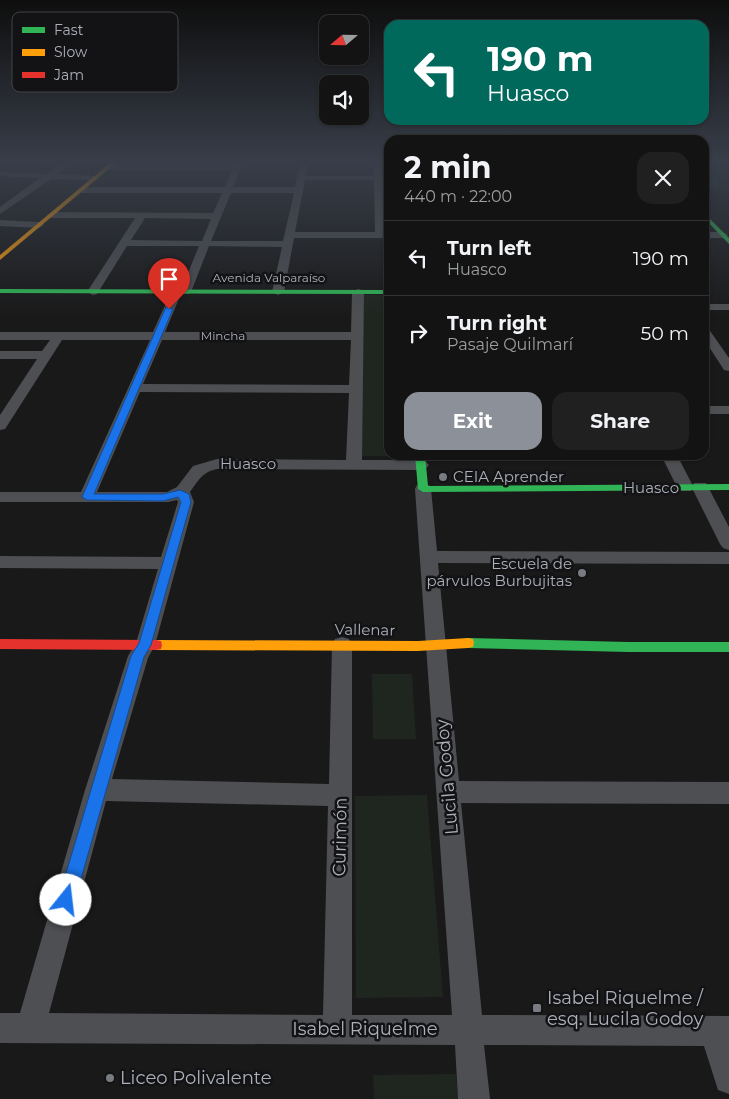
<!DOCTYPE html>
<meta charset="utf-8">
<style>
:root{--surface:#131313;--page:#202021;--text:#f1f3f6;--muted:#9d9ea0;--line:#323233;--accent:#8c9099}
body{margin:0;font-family:Montserrat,sans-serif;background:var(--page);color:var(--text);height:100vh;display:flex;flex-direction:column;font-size:19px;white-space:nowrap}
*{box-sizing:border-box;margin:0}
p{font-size:16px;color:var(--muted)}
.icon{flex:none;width:28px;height:28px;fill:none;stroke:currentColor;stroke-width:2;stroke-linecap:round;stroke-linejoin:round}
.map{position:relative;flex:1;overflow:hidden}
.panel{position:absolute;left:384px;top:135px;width:325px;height:325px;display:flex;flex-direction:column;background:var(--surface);border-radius:15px;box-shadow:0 1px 4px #0004,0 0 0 1px var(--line)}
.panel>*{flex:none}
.top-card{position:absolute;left:384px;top:20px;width:325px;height:105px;border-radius:15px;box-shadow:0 1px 4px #0004,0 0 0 1px var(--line);background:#00695c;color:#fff;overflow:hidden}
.needle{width:32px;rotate:250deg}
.controls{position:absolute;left:319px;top:15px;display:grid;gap:10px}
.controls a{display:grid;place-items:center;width:50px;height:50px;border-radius:10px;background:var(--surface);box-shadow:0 1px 4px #0004,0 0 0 1px var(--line);font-size:25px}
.pin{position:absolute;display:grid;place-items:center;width:42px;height:42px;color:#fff;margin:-51px -21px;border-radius:50% 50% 50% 0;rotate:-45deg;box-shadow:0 0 5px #0007}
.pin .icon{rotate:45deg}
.me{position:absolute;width:55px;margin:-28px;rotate:16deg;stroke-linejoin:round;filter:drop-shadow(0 0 4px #0008)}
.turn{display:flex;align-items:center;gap:18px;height:105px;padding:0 20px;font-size:22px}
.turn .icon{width:65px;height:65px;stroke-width:2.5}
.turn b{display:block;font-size:35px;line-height:42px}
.round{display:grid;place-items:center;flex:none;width:52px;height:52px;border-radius:15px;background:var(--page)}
.summary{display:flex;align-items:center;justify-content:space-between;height:85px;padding:0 20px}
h1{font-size:30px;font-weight:700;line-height:38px}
.button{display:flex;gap:10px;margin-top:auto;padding:10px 20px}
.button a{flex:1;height:58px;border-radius:15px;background:var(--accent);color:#fff;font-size:20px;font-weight:700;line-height:58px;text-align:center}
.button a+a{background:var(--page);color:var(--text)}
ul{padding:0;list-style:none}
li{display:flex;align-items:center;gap:15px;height:75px;padding:0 20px;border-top:1px solid var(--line)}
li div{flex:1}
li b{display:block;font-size:19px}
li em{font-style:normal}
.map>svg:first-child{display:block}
.green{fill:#1f2620}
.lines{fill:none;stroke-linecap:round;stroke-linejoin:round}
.street{fill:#4d4f52;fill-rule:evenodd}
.fast{fill:#30b455;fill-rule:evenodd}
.slow{fill:#ff9f0a;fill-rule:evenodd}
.jam{fill:#e5322d;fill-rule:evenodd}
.route{fill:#1a73e8;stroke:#114b97}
.poi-dot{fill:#787b81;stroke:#131315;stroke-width:2}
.labels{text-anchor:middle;stroke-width:5;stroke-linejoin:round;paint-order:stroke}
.far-street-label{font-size:12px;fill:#abb0b9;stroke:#131315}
.street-label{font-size:15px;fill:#abb0b9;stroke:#131315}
.poi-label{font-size:15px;fill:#abb0b9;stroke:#131315;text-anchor:start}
.near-street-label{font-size:18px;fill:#abb0b9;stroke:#131315}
.near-poi-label{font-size:18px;fill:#abb0b9;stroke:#131315;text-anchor:start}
.key{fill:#131315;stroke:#414246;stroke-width:1}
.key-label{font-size:14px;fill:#abb0b9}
</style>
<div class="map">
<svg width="729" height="1099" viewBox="0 0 729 1099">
<rect width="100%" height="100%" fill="#191919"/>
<g class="green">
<polygon points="704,167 727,188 704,188"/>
<polygon points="364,295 389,295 389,455 412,456 360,456"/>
<polygon points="372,674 412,674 416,739 373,739"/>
<polygon points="427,795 443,997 356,998 355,796"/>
<polygon points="456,1074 458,1099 374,1099 373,1075"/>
</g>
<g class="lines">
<g class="street">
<polygon points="62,163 71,163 57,174 95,176 99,178 95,180 51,179 0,214 0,207 40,178 0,176 0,172 47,174"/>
<path d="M 235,163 L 243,163 L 233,187 L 295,187 L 300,163 L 308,163 L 306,176 L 374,176 L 374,163 L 382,163 L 382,176 L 389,176 L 389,180 L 383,180 L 385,232 L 389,232 L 389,238 L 294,238 L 284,292 L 278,295 L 272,292 L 282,247 L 209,246 L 191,292 L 189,294 L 181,294 L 165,332 L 351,332 L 352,292 L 358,289 L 362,290 L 364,292 L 362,460 L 421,460 L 426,462 L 429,465 L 426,468 L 421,470 L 217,469 C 202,472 198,481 190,492 L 194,502 L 155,645 L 148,658 L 112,779 L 329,784 L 332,645 L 335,639 L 342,637 L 349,639 L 352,645 L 352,1015 L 452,1015 L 415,489 L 417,485 L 429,485 L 431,489 L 437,551 L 729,552 L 729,564 L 438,563 L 459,781 L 729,782 L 729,804 L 461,803 L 482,1015 L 729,1016 L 729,1094 L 718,1090 L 704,1046 L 484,1045 L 490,1099 L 458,1099 L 455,1045 L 0,1043 L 0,1013 L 20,1013 L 85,790 L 128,656 L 136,643 L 158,569 L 0,568 L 0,556 L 161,557 L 178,502 L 177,500 L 168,502 L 0,502 L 0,492 L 81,492 L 150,340 L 62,340 L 7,426 L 5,429 L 0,430 L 0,415 L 37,359 L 0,359 L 0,351 L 42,351 L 50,340 L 0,340 L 0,332 L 153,332 L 171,292 L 173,290 L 181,290 L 199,246 L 127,246 L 97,294 L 93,295 L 87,292 L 135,218 L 52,218 L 47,215 L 52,212 L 213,213 L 222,193 L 81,193 L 77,190 L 81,187 L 225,187 L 232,170 L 107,170 L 103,168 L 107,166 L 234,166 ZM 305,180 L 374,180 L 375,232 L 295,232 ZM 231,193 L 294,193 L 283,241 L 211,241 ZM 145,218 L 211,219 L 202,241 L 131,240 ZM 162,340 L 351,340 L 349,385 L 143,384 ZM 140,392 L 349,393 L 346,460 L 217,459 L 193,466 L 177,487 L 167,492 L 97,492 ZM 106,801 L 328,806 L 323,1015 L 49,1013 Z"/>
<polygon points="0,220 39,222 44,225 39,228 0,226"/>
<polygon points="704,232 723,232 728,235 723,238 704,238"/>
<rect x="704" y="304" width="25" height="6"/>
<polygon points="704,327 708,328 729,358 729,371 724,370 704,339"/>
<rect x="704" y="406" width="25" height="8"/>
<polygon points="661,455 677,455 693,486 694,483 706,483 729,527 729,550 723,548 720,544 692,488 691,491 679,491"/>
</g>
<g class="fast">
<polygon points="704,213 729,238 729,244 704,218"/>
<polygon points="0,289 389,290 389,294 0,293"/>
<polygon points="415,455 425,455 428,486 729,484 729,490 423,492 418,489"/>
<polygon points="468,638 628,642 729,642 729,652 628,652 468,648 463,647 462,643 463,639"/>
</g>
<g class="slow">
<polygon points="110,163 116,163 0,260 0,255"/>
<polygon points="468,638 473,639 474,643 473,647 468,648 418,651 156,650 151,649 150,645 151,641 156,640 418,641"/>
</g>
<polygon class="jam" points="0,639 156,640 161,641 162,645 161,649 156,650 0,649"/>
</g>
<linearGradient id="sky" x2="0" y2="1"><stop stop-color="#0e0e0e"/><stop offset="0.51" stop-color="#383e49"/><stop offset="1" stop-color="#383e49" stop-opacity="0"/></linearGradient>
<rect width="729" height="317" fill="url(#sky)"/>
<polygon class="route" points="166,307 173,309 94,494 163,494 180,490 189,494 191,502 151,645 144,657 75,900 72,906 66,908 60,906 58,900 131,656 139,643 181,502 178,497 163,501 87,500 82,497"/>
<g class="poi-dot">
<circle cx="443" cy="477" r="5"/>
<circle cx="582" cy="573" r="5"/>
<rect x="532" y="1003" width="10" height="10" rx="2.5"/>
<circle cx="110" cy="1078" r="5"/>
</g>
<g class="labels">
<g class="far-street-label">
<text x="269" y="282">Avenida Valparaíso</text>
<text x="223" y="340">Mincha</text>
</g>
<g class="street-label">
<text x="248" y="469">Huasco</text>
<text x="651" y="493">Huasco</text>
<text transform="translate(365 630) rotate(1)" y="5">Vallenar</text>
</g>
<g class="poi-label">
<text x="453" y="482">CEIA Aprender</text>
<text x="572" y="569" text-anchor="end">Escuela de<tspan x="572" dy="17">párvulos Burbujitas</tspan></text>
</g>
<g class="near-street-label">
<text transform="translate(447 777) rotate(-95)" y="6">Lucila Godoy</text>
<text transform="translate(340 837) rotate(-89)" y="6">Curimón</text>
<text x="365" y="1035">Isabel Riquelme</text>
</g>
<g class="near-poi-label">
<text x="547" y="1004">Isabel Riquelme /<tspan x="547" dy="21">esq. Lucila Godoy</tspan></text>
<text x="120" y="1084">Liceo Polivalente</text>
</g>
</g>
<rect x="12" y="12" width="166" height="80" rx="8" class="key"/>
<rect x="22" y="27" width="23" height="6" fill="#30b455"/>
<rect x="22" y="49" width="23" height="7" fill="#ff9f0a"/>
<rect x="22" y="72" width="23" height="6" fill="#e5322d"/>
<g class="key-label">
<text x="54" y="35">Fast</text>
<text x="54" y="57">Slow</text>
<text x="54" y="80">Jam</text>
</g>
</svg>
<div class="controls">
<a><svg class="needle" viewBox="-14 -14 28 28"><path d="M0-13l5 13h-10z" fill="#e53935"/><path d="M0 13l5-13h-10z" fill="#9d9ea0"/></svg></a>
<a><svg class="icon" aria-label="sound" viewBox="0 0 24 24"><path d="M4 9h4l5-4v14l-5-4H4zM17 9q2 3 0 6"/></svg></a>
</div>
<div class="pin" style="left:169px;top:309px;background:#d93025"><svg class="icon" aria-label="arrive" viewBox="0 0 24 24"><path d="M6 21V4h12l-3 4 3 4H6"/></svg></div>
<svg class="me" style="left:66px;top:900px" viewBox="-20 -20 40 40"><circle r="19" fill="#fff"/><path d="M0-13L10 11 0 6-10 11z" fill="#1a73e8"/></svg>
<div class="top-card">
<div class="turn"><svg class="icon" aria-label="left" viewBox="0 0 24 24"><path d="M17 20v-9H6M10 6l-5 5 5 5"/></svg><div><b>190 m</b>Huasco</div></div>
</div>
<section class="panel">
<div class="summary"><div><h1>2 min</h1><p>440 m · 22:00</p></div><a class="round"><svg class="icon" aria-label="close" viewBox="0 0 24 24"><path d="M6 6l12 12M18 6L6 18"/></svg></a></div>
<ul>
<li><svg class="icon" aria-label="left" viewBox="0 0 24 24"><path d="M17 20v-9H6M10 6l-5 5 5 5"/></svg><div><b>Turn left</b><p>Huasco</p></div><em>190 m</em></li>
<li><svg class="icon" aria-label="right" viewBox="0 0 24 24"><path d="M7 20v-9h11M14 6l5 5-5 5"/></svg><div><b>Turn right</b><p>Pasaje Quilmarí</p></div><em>50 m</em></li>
</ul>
<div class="button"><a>Exit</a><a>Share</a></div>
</section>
</div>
